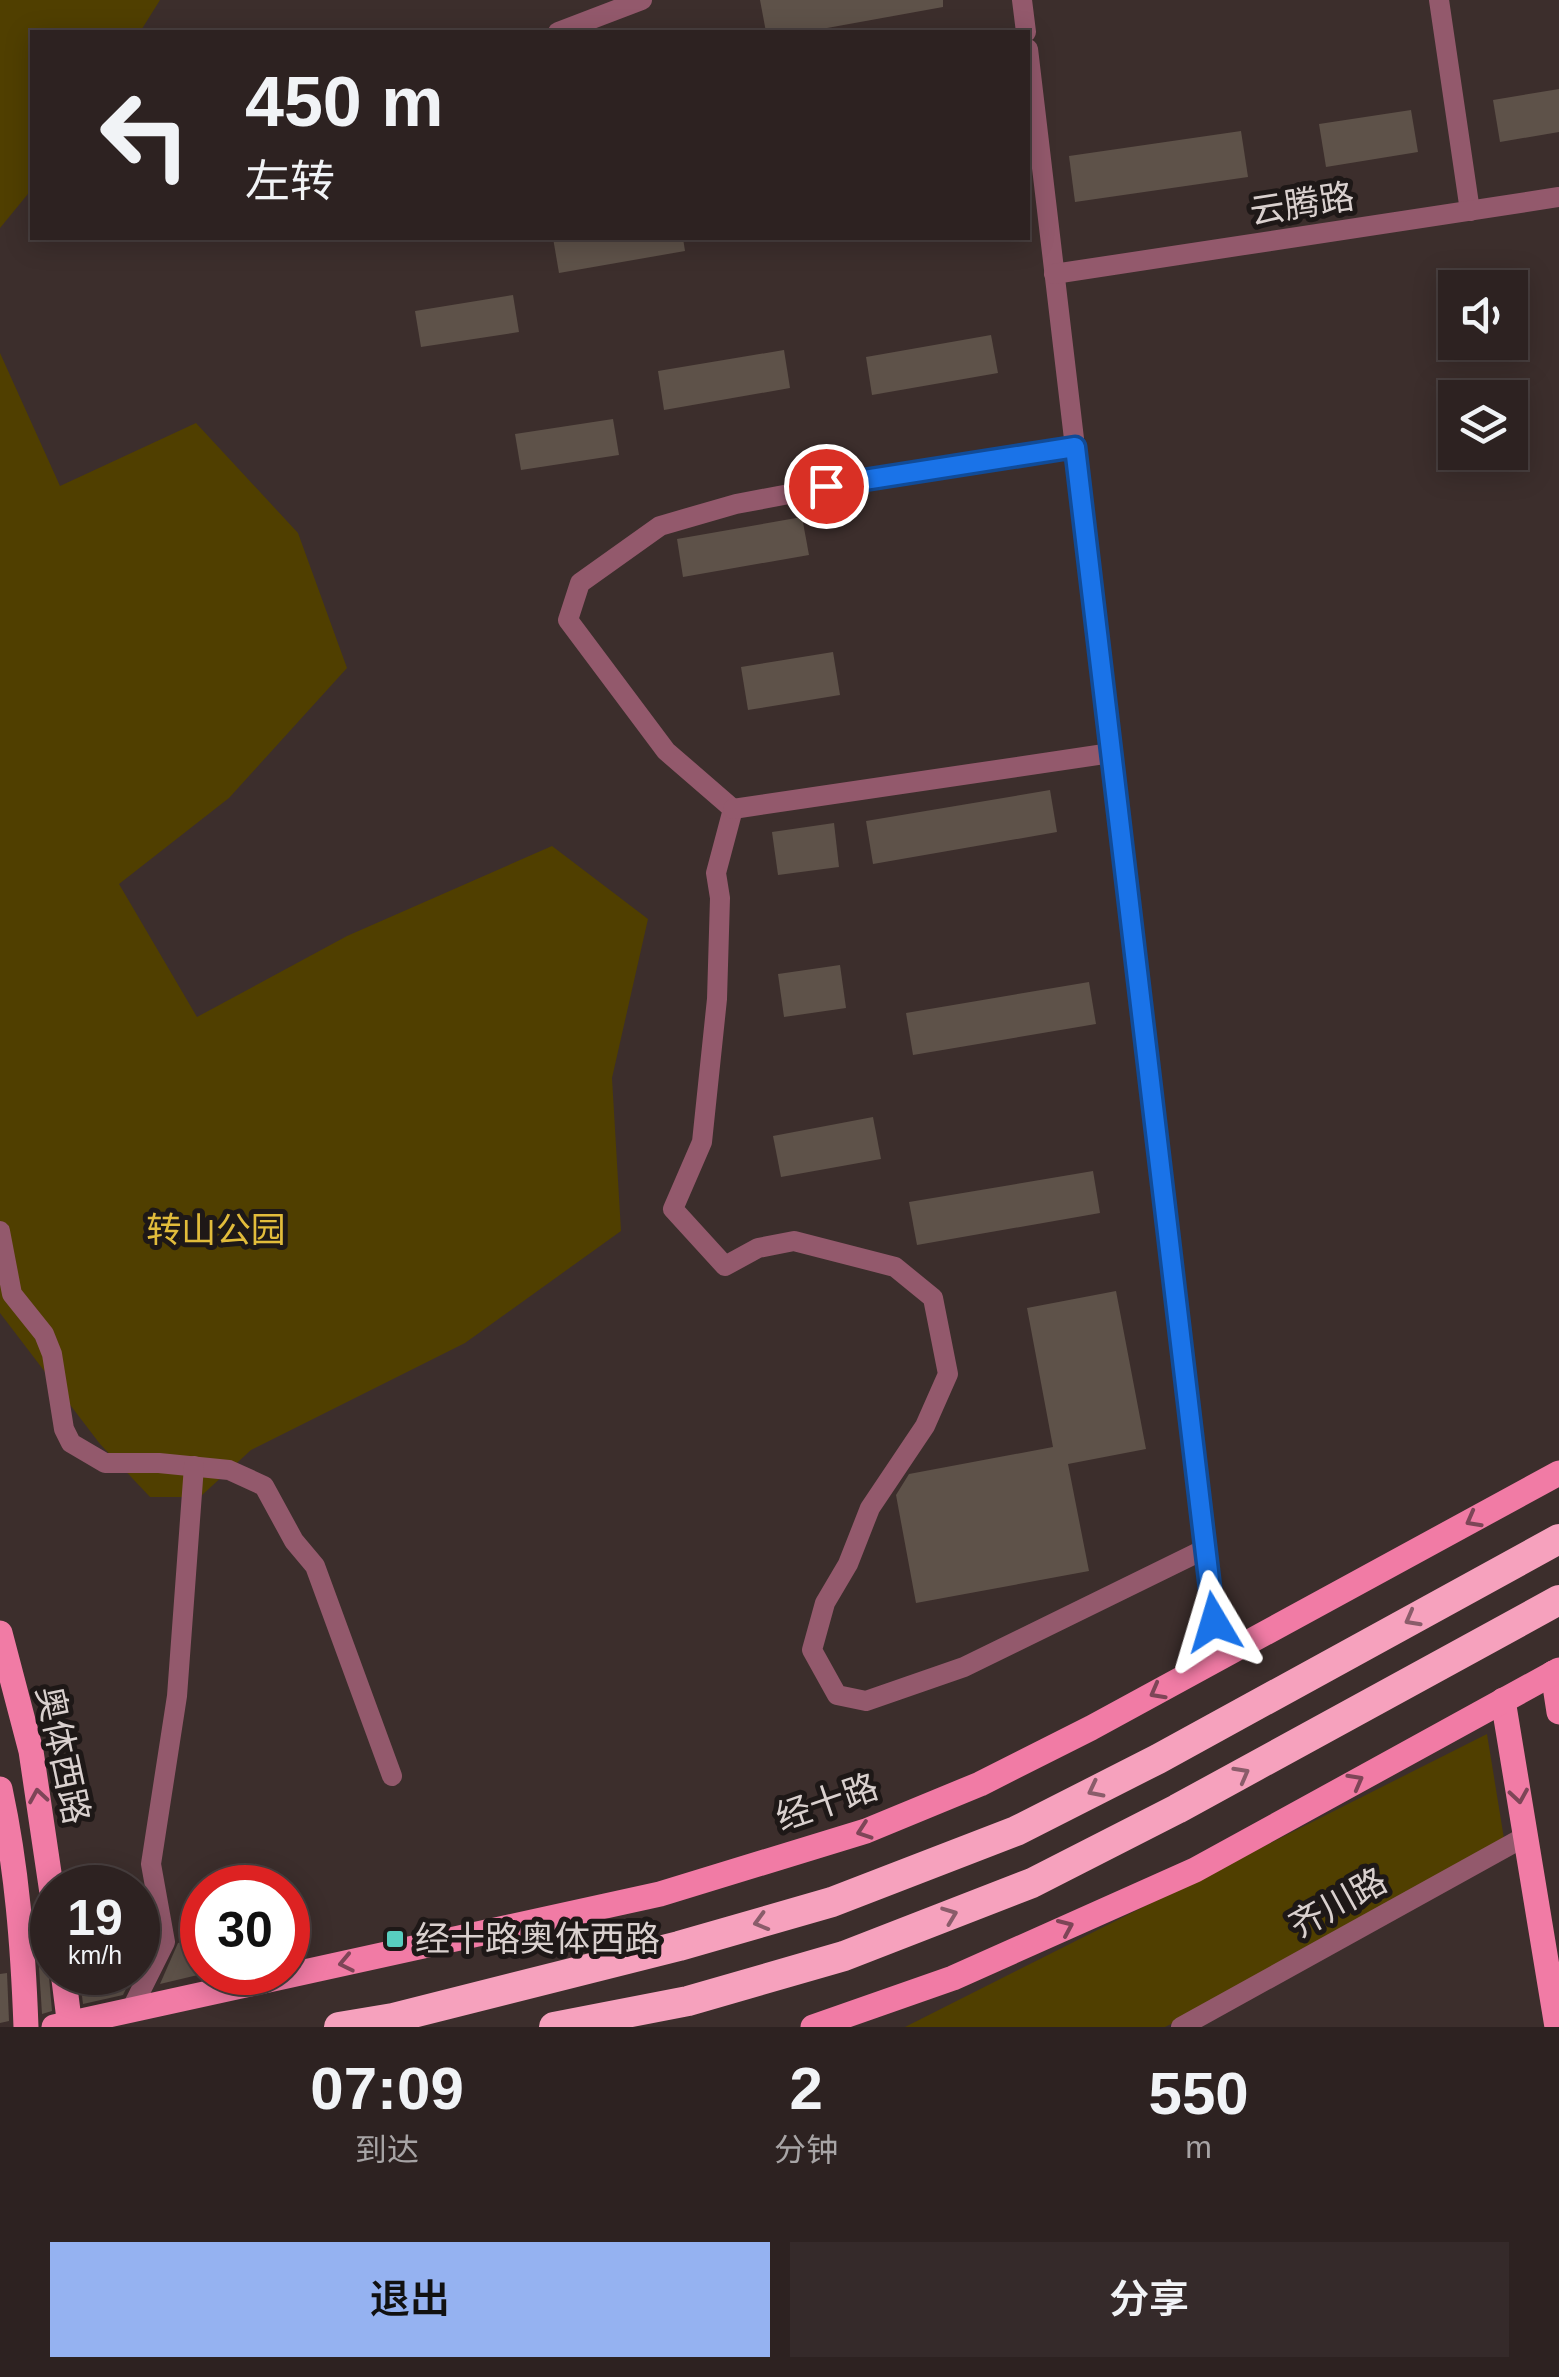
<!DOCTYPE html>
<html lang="zh">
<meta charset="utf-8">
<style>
:root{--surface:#2d2221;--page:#352a2a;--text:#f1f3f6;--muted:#a7a4a5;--line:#483f3f;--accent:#95b2f1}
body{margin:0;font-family:Helvetica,"Noto Sans SC",sans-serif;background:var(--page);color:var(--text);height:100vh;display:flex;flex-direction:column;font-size:38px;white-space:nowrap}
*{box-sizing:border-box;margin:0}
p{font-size:32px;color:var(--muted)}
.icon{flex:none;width:55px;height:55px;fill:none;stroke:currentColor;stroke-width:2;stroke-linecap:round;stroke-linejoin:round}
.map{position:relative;height:2027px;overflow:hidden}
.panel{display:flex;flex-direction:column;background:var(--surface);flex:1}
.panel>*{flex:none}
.guide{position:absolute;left:30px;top:30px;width:1000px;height:210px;border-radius:0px;box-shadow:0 5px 25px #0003,0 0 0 2px var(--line);background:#2d2221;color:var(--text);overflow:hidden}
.controls{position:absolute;left:1438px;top:270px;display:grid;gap:20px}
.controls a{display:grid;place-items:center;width:90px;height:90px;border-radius:0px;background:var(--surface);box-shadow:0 5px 25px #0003,0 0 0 2px var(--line);font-size:50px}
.speed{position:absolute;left:30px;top:1865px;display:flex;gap:20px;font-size:50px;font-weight:700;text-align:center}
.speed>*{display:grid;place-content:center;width:130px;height:130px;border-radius:50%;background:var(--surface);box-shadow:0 5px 25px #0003,0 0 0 2px var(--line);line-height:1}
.speed small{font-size:25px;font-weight:400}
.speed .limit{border:15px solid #d22;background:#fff;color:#111}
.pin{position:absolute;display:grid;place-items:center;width:85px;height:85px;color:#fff;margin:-42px;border:5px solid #fff;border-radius:50%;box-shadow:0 2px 10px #0007}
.me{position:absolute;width:110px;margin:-55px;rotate:353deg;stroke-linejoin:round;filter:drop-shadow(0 0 8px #0008)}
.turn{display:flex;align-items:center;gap:35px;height:210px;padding:0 50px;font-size:45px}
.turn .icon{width:130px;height:130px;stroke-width:2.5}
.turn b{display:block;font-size:70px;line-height:85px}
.eta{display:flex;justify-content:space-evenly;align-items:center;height:170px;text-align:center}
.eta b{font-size:60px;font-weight:600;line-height:70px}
.primary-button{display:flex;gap:20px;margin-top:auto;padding:20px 50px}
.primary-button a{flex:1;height:115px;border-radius:0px;background:var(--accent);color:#111;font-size:40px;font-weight:600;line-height:115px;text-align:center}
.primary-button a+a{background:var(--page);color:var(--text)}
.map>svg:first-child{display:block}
.green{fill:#503f00}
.building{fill:#5e5249}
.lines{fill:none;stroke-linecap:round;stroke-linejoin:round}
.minor{stroke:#93596c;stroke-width:20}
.major{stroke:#f17ba5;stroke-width:25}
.highway{stroke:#f6a1bd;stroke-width:30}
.oneway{stroke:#7d4557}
.oneway2{stroke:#8a5c6a}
.route-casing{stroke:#114b97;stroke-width:25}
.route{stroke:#1a73e8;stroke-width:18}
.poi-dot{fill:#58cebf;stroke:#1e1817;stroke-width:4}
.labels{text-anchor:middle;stroke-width:10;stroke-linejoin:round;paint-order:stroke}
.street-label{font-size:35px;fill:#d9d0ce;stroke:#1e1817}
.park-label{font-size:35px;fill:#e2bc3b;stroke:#1e1817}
.poi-label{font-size:35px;fill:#d9d0ce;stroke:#1e1817;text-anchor:start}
</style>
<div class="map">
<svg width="1559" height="2027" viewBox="0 0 1559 2027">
<rect width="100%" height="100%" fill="#3c2e2c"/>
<g class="green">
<polygon points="0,0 160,0 140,32 32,32 32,189 0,228"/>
<polygon points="0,353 60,486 196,423 298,533 347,668 229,798 119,884 197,1017 347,936 552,846 648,919 612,1078 621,1231 465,1343 251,1450 200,1497 150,1497 100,1444 0,1313"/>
<polygon points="1487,1734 1507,1857 1165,2027 905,2027"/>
</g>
<g class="building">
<polygon points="760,0 943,0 943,7 805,32 766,32"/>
<polygon points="1559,89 1559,132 1500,142 1493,100"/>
<polygon points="1411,110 1418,152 1326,167 1319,124"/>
<polygon points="1241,131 1248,177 1075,202 1069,156"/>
<polygon points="553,238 683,238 685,251 559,273"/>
<polygon points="513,295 519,332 421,347 415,311"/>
<polygon points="991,335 998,373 872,395 866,357"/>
<polygon points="784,350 790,388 664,410 658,371"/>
<polygon points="613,419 619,455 521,470 515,434"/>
<polygon points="802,517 809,555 683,577 677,539"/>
<polygon points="833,652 840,695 748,710 741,667"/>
<polygon points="1050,790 1057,832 873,864 866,821"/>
<polygon points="834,823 839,867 778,875 772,832"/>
<polygon points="840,965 846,1008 784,1017 778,974"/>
<polygon points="1089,982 1096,1024 913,1055 906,1013"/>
<polygon points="873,1117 881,1159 781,1177 773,1136"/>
<polygon points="1093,1171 1100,1213 917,1245 909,1202"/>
<polygon points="1116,1291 1146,1449 1068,1464 1089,1571 916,1603 896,1495 909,1474 1053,1447 1027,1308"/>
<polygon points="202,1938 202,1974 160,1984 178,1943"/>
<polygon points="48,1966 52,2011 42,2014 39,1967"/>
<polygon points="79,1972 134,1972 123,1995 83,2004"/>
<polygon points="7,1973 9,2021 0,2023 0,1974"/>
</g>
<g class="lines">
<g class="minor">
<polyline points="1022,0 1026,32"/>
<polyline points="1439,0 1470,211"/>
<polyline points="558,32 642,0"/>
<polyline points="1028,49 1218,1659"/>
<polyline points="1054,274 1559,197"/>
<polyline points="1075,447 826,487 736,504 660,526 580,583 568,620 666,751 733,809 716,873 720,898 717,999 702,1142 673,1209 725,1266 758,1248 794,1241 895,1267 933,1298 948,1374 925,1426 870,1508 848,1564 825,1603 812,1650 837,1695 866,1701 964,1667 1205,1549"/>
<polyline points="733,809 1111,753"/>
<polyline points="0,1231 12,1294 44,1334 52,1354 64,1429 71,1443 105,1463 159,1463 229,1470 264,1486 294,1541 315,1566 392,1776"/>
<polyline points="131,2010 165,1942 151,1864 177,1696 194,1466"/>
<polyline points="1181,2027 1526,1836"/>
</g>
<g class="major">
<polyline points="0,1633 31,1751 52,1893"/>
<polyline points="1553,1673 1559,1712"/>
<polyline points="1503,1700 1557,2027"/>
<path d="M 0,1789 C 17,1868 23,1946 26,2027"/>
<polyline points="63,1972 70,2027"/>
<polyline points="54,2027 660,1894 866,1831 980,1784 1091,1728 1559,1473"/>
<polyline points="813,2027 953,1978 1195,1870 1559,1670"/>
</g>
<g class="highway">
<polyline points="339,2027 393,2018 679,1946 832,1902 1016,1831 1158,1759 1559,1539"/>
<polyline points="554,2027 688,2001 844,1956 1032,1883 1177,1809 1559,1600"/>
</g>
</g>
<defs><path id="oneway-chevron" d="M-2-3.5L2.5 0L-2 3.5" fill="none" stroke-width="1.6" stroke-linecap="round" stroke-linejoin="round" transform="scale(2.5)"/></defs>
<g class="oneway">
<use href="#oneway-chevron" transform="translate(1473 1520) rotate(151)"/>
<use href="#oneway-chevron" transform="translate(1157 1692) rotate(151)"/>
<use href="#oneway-chevron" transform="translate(1356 1781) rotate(-29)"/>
<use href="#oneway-chevron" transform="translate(38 1796) rotate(-99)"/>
<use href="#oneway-chevron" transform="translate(1519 1796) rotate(81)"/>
<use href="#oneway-chevron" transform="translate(864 1831) rotate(161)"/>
<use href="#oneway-chevron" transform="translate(1066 1927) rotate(-24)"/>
<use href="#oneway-chevron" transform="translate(346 1963) rotate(168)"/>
</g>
<g class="oneway2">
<use href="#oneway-chevron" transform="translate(1412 1619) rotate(151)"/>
<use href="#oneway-chevron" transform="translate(1242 1774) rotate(-29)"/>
<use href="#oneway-chevron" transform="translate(1095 1790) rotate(153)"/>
<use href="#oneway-chevron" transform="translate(950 1915) rotate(-21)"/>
<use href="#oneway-chevron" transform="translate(761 1922) rotate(164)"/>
</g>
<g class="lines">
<defs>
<polyline id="route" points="826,486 1075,447 1214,1622"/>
</defs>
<use href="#route" class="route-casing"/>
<use href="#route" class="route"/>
</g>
<rect class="poi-dot" x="385" y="1929" width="20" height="20" rx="5"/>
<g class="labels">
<g class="street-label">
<text transform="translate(1302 204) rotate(-9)" y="12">云腾路</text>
<text transform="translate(63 1755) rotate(78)" y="12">奥体西路</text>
<text transform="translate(827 1802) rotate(-19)" y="12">经十路</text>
<text transform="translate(1338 1903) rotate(-29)" y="12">齐川路</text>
</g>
<g class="park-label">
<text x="216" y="1242">转山公园</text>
</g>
<g class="poi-label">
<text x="415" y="1951">经十路奥体西路</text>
</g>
</g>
</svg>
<div class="controls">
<a><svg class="icon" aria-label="sound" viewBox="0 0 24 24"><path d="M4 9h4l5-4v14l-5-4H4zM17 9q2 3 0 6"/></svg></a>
<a><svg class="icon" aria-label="layers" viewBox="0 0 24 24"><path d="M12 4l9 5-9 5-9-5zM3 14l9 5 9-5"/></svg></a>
</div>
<div class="speed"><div>19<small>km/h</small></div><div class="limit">30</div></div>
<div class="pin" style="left:826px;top:486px;background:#d93025"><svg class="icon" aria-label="arrive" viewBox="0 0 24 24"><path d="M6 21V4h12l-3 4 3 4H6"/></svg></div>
<svg class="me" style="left:1214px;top:1622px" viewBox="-20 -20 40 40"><path d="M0-17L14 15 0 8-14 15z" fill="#1a73e8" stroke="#fff" stroke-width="4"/></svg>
<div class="guide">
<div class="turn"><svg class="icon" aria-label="left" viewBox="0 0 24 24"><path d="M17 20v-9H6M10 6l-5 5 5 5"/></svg><div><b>450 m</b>左转</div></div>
</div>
</div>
<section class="panel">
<div class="eta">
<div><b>07:09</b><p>到达</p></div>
<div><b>2</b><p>分钟</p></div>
<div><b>550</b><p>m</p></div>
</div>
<div class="primary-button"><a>退出</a><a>分享</a></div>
</section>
